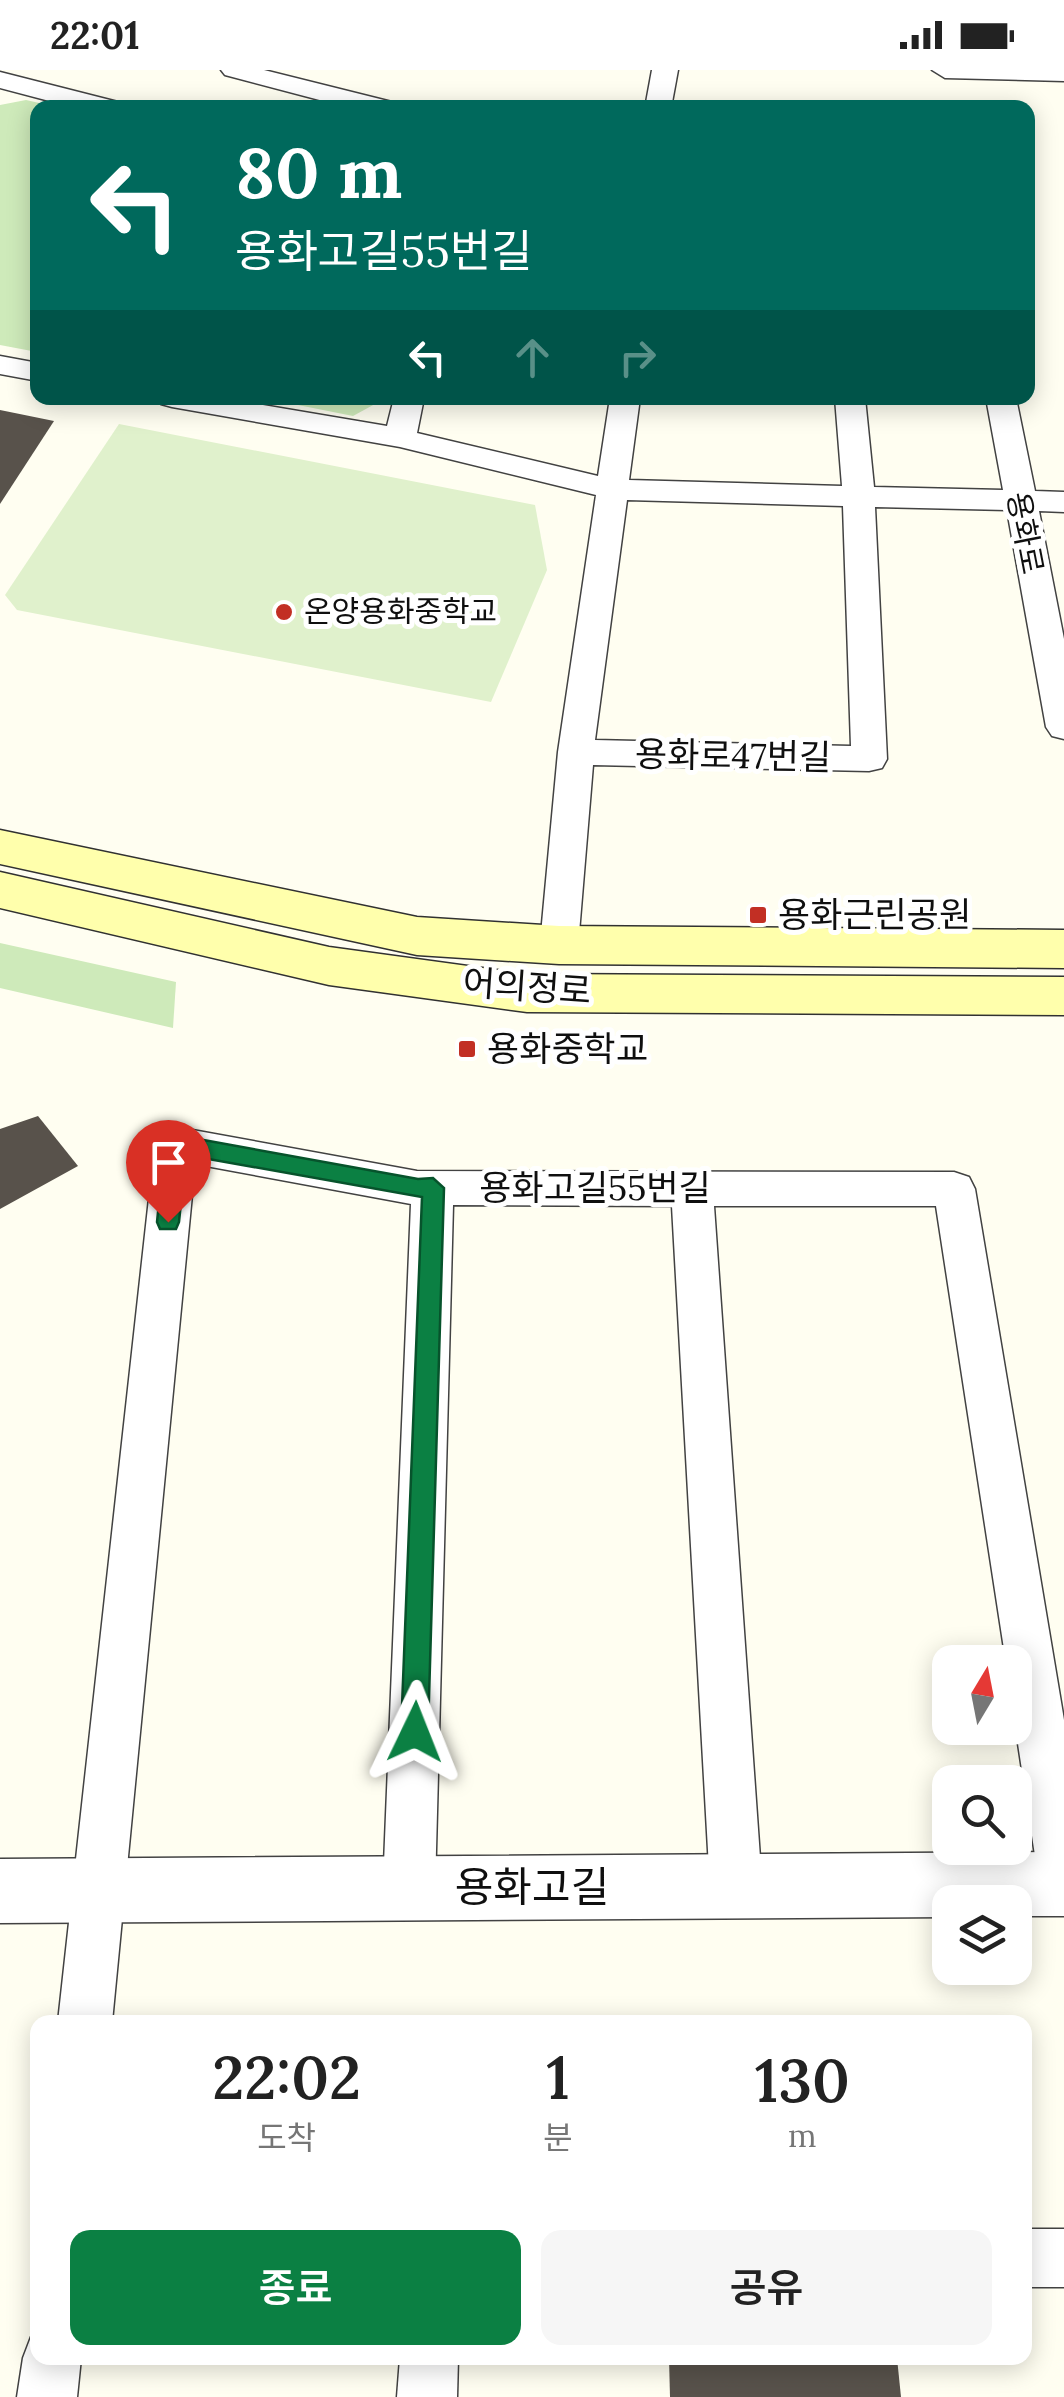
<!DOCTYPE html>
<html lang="ko">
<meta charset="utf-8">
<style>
:root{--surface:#fff;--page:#f6f6f6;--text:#222;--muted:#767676;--accent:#0b8043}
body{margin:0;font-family:Lora,"Noto Sans KR",serif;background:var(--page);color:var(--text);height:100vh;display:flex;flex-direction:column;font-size:38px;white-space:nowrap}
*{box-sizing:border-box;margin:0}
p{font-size:32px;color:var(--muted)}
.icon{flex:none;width:55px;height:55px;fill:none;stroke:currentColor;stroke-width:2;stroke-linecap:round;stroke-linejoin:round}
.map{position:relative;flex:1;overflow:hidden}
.details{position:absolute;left:30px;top:1945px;width:1002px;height:350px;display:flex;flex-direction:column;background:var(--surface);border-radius:20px;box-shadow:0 5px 25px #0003}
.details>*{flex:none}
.top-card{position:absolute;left:30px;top:30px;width:1005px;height:305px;border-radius:20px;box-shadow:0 5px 25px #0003;background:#00695c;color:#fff;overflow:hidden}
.needle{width:65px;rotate:10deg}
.tools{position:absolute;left:932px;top:1575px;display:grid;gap:20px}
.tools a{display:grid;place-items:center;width:100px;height:100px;border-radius:20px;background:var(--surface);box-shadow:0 5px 25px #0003;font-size:50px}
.pin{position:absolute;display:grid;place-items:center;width:85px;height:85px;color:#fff;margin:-102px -42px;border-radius:50% 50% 50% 0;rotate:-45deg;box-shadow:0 0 10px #0007}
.pin .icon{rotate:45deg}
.me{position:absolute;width:110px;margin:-55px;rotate:2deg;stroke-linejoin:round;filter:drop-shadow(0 0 8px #0008)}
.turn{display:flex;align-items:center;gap:35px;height:210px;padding:0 40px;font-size:45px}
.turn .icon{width:130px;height:130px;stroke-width:2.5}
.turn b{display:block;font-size:70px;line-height:85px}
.lanes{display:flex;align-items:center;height:95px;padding:0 40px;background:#0003;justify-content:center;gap:50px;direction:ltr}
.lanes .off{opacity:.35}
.eta{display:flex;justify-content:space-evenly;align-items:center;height:170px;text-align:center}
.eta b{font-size:60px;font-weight:600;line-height:70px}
.action{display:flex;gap:20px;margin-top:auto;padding:20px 40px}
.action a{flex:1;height:115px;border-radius:20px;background:var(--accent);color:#fff;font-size:40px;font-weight:600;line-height:115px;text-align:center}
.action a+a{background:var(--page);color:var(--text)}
.status{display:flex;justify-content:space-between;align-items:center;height:70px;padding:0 50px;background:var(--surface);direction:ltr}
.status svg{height:28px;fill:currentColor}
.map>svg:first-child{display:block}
.green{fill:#ceeaba}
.pitch{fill:#e0f1cc}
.building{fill:#58524b}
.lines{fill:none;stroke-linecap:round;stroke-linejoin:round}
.minor-casing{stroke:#424242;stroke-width:3}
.tertiary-casing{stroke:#424242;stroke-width:3}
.secondary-casing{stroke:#313131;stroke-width:3}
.minor{fill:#fff;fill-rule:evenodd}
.tertiary{fill:#fff;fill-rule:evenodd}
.secondary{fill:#ffffac;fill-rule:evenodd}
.route{fill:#0b8043;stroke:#07532c;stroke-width:2.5}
.poi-dot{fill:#c22f24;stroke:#fff;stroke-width:4}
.labels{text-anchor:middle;stroke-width:10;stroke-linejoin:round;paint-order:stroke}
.far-street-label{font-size:30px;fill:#0f0f0f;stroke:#fff}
.far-poi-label{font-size:30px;fill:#0f0f0f;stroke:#fff;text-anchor:start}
.street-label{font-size:35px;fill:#0f0f0f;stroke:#fff}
.poi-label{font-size:35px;fill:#0f0f0f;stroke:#fff;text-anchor:start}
.near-street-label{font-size:42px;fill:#0f0f0f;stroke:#fff}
</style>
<div class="status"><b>22:01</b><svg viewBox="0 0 49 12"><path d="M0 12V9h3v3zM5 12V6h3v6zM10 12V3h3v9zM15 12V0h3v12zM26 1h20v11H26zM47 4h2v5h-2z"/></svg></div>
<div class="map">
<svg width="1064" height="2327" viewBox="0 0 1064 2327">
<rect width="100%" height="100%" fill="#fffef1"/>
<g class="green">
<polygon points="26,30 57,37 38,38 37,282 0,275 0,35"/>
<polygon points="263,328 386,328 353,346"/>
<polygon points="0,873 176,912 173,958 0,918"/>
</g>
<polygon class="pitch" points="119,354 535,435 547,500 491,632 17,540 5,525"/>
<g class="building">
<polygon points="0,340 54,351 0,434"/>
<polygon points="38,1046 78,1096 0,1139 0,1059"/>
<polygon points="669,2288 897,2288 901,2327 670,2327"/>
</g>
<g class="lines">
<defs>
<g id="minor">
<polygon points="221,0 264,0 392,32 396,38 350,38 225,5"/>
<polygon points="652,0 678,0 671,38 645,38"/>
<polygon points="932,0 1064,0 1064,11 945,8"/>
<polygon points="0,2 118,32 122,38 76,38 0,18"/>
<polygon points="0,286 38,293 38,311 0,304"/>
<path d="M 157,328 L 221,328 L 387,356 L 394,328 L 424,328 L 417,363 L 598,406 L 610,328 L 640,328 L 629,410 L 842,416 L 835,328 L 865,328 L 874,417 L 1003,420 L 986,328 L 1016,328 L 1035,421 L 1064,422 L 1064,442 L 1039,441 L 1064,569 L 1064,669 L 1052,666 L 1046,657 L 1007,440 L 875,437 L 887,689 L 882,698 L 869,701 L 593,695 L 578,875 L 573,885 L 559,889 L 545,885 L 540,875 L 558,682 L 596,425 L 400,377 L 172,337 L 161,334 ZM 627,430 L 843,436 L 851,676 L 595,670 Z"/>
<polygon points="176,1057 417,1101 954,1102 969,1107 975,1119 1064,1650 1064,1831 1046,1823 1038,1805 1015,1654 1015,1592 1006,1592 936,1136 714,1136 762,1816 754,1834 736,1842 718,1834 710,1816 672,1136 453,1135 435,1818 427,1836 409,1844 391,1836 383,1818 411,1134 195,1094 112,1952 58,1952 155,1074 161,1062"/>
<rect x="1025" y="2159" width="39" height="58"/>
<polygon points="38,2265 38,2288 81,2288 77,2327 17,2327 23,2288 31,2267"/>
<polygon points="400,2288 458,2288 457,2327 397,2327"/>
</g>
<polygon id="tertiary" points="1064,1782 1064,1846 1015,1846 1015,1832 950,1832 950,1847 0,1853 0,1789"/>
<g id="secondary">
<polygon points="0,760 417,847 559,856 1064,860 1064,898 559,894 417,885 0,794"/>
<polygon points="0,802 329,877 527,904 1064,907 1064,945 527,942 329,915 0,838"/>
</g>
</defs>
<use href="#minor" class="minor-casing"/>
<use href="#tertiary" class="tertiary-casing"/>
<use href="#secondary" class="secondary-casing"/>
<use href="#minor" class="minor"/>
<use href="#tertiary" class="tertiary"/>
<use href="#secondary" class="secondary"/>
</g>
<polygon class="route" points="176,1065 418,1109 433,1108 444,1118 428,1662 424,1672 415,1675 405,1672 401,1662 422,1127 186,1085 179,1152 176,1159 160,1159 157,1152 165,1074"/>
<g class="poi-dot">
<circle cx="284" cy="542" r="10"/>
<rect x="748" y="835" width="20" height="20" rx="5"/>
<rect x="457" y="969" width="20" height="20" rx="5"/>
</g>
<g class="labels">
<g class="far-street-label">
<text transform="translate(1025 463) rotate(79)" y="10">용화로</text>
</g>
<g class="far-poi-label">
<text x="304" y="552">온양용화중학교</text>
</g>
<g class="street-label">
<text transform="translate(733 686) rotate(1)" y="12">용화로47번길</text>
<text transform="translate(527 917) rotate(4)" y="12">어의정로</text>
<text x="595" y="1130">용화고길55번길</text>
</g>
<g class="poi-label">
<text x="778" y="857">용화근린공원</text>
<text x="487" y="991">용화중학교</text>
</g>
<g class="near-street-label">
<text x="532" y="1832">용화고길</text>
</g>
</g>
</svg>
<div class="tools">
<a><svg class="needle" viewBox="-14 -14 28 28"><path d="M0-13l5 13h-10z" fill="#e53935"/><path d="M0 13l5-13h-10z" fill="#767676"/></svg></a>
<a><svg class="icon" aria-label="search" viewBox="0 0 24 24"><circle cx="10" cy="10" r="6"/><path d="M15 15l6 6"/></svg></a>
<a><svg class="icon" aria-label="layers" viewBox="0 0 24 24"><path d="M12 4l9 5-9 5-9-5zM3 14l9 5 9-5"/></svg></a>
</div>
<div class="pin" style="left:168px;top:1152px;background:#d93025"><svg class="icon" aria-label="arrive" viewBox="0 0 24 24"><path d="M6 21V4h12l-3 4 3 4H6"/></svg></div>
<svg class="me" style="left:415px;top:1662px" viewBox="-20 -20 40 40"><path d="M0-17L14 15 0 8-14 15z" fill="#0b8043" stroke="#fff" stroke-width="4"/></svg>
<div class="top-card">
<div class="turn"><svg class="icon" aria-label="left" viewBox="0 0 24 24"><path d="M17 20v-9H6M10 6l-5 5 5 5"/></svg><div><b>80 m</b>용화고길55번길</div></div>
<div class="lanes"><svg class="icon" aria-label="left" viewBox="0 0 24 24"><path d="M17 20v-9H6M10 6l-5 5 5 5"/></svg><svg class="icon off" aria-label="ahead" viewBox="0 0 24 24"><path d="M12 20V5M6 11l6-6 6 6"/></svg><svg class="icon off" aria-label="right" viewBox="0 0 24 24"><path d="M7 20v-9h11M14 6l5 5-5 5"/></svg></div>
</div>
<section class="details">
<div class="eta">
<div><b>22:02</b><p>도착</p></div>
<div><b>1</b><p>분</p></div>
<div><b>130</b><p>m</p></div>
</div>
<div class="action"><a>종료</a><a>공유</a></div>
</section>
</div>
